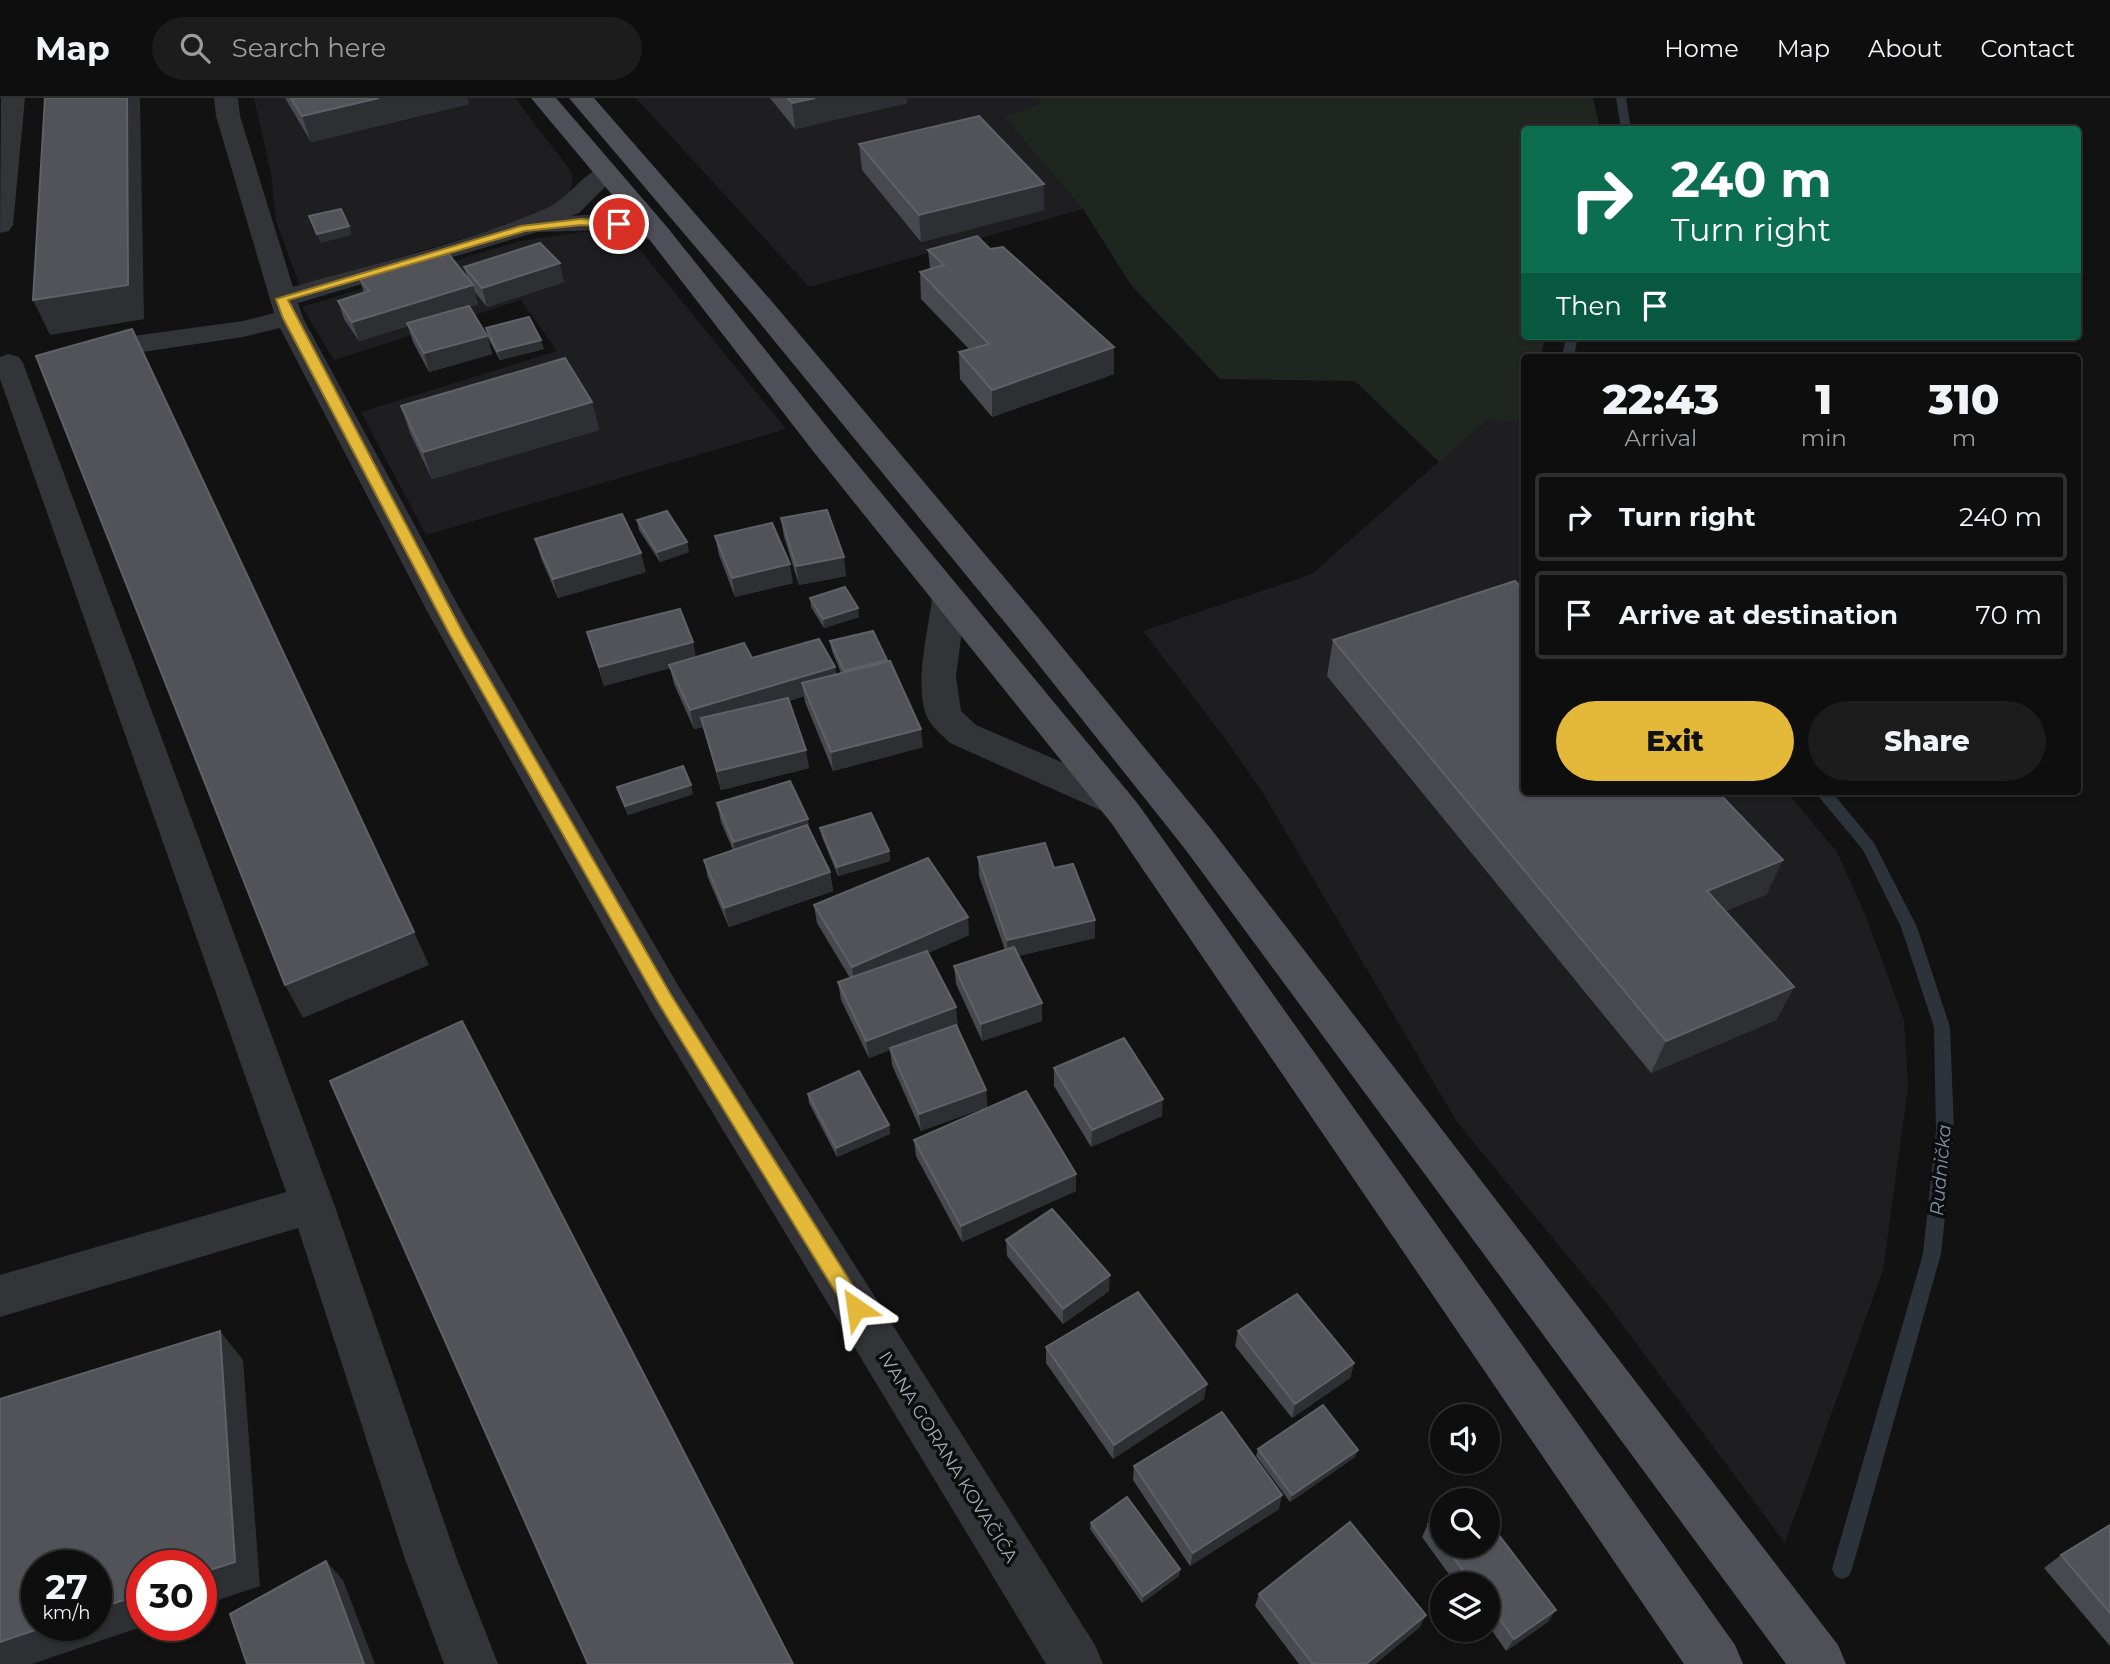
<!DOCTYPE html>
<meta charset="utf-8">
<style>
:root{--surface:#0e0e0e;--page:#1c1c1c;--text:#f1f3f6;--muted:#9b9c9e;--line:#2e2e2e;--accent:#e4b939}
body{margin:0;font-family:Montserrat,sans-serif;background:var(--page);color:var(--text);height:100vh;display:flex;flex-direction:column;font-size:26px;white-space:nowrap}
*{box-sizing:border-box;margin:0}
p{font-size:23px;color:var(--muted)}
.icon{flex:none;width:38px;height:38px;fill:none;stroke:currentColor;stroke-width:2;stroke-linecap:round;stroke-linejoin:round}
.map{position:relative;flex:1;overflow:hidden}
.details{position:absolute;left:1521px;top:256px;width:560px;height:441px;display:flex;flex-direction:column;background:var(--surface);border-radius:7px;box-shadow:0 2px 5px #0004,0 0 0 2px var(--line)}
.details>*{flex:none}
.guide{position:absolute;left:1521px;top:28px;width:560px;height:214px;border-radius:7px;box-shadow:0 2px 5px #0004,0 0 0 2px var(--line);background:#0b6e4f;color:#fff;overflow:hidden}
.fabs{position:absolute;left:1430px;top:1306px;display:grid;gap:14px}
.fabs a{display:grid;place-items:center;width:70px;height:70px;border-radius:50%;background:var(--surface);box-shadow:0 2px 5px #0004,0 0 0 2px var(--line);font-size:35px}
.speed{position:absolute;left:21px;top:1452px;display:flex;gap:14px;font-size:35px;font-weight:700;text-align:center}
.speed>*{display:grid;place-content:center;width:91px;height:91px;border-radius:50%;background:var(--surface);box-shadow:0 2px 5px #0004,0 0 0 2px var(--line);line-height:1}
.speed small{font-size:18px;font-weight:400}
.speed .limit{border:10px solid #d22;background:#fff;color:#111}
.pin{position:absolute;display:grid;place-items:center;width:60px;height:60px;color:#fff;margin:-30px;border:4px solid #fff;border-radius:50%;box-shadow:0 2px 7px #0007}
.me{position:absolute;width:77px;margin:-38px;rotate:328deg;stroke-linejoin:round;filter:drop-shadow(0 0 5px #0008)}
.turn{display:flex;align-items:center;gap:24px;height:147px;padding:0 35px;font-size:32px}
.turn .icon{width:91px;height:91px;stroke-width:2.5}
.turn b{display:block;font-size:49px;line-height:60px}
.then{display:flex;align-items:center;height:66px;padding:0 35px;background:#0003;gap:14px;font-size:26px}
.eta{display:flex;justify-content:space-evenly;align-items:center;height:119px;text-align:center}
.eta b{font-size:42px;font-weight:800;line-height:49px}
.primary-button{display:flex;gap:14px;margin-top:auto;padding:14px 35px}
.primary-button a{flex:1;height:80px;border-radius:42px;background:var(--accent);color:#111;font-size:28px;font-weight:800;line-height:80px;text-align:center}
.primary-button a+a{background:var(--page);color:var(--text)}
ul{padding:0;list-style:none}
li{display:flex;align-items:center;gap:21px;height:88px;margin:0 14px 10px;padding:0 21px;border:4px solid var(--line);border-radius:7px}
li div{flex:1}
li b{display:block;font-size:26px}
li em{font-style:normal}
header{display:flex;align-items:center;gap:42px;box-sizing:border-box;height:98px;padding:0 35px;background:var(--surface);border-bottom:2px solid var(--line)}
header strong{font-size:33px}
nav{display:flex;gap:38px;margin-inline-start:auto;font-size:24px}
.search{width:490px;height:63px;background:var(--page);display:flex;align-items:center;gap:18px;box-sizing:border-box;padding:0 24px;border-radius:38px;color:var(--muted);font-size:26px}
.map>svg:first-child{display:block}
.built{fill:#1e1e20}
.green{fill:#1f2620}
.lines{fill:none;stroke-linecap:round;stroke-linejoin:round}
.stream{fill:#2c333b;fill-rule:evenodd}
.minor{fill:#333438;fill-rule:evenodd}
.major{fill:#4f5057;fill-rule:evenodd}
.wall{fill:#48494e}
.shaded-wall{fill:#2e2f32}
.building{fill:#525359;stroke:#5f6167;stroke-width:2}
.route{fill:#e4b939;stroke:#947825;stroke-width:2}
.labels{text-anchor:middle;stroke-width:7;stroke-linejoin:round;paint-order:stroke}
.street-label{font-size:18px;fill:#a4a8b3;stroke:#0d0d0e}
.water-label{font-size:19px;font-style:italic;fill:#7d92ac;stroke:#0d0d0e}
</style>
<header>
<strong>Map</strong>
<div class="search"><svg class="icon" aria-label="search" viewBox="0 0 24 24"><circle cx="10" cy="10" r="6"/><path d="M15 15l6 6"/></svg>Search here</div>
<nav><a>Home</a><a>Map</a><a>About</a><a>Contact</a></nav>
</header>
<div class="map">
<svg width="2110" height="1566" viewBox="0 0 2110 1566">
<rect width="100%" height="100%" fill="#121213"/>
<g class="built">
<polygon points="254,0 515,0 573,76 571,90 567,102 533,120 300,188 276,123 271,76"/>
<polygon points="636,0 1042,0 1038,6 1004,19 1083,111 809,189"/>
<polygon points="589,133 606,134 631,141 786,331 426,437 361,314 557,253 521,202 334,262 302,209 520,143"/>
<polygon points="1487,321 1524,324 1524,693 1786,693 1837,754 1865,816 1904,922 1908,989 1883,1172 1785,1445 1603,1201 1457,1024 1261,692 1224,639 1143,533 1312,476"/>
</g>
<polygon class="green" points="1042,0 1593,0 1600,31 1524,32 1524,238 1546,238 1540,259 1524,259 1524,324 1487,322 1439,364 1355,283 1220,281 1131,187 1083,111 1004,19 1038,6"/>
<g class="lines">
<g class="stream">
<polygon points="1616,0 1626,0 1631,32 1621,32"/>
<polygon points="1566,238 1578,238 1574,259 1562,259"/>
<polygon points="1814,693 1831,693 1874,745 1917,829 1950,929 1954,1033 1941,1156 1852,1471 1849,1478 1842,1481 1835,1478 1832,1471 1923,1156 1936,1033 1934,929 1901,829 1863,752"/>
</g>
<g class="minor">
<polygon points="1,0 25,0 13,127 9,133 0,135"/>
<path d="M 214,0 L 238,0 L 240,18 L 293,189 C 378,164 469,145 549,109 C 572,99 589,63 615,70 L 619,75 L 579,115 L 571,118 L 600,116 L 667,129 L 671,135 L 667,141 L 658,143 L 600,132 L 537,134 L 298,205 L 303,220 L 461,513 L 679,889 L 1095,1547 L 1103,1566 L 1046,1566 L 651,913 L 427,513 L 280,230 L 243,239 L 89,262 L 79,259 L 75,253 L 79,247 L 89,244 L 243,223 L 274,215 L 216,18 Z"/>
<polygon points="9,256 19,259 23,265 334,1106 457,1461 498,1566 444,1566 405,1461 298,1130 0,1219 0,1177 286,1094 0,281 0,259"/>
<path d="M 949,490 L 961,493 L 966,501 L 956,579 L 961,613 L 976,627 L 1128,693 L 1134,703 L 1128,713 L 1115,717 L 1102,713 L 950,645 C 943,638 933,630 928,621 C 913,590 928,534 932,501 L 937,493 Z"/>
</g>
<g class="major">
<polygon points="531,0 556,0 667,129 835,339 1138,706 1735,1547 1743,1566 1684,1566 1112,726 813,353 649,141"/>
<polygon points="569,0 594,0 774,206 1035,516 1211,731 1838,1547 1846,1566 1786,1566 1185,751 1011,532 754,218"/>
</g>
</g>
<g class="wall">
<polygon points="285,0 467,0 469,6 311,44"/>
<polygon points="770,0 906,0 907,5 795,31"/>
<polygon points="859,46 1044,112 921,144 862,72"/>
<polygon points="990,151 1114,249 1114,276 992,319 960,281 959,254 969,251 921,201 920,174 930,171 928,152"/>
<polygon points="464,169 564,184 487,209 474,193 478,206 469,209 487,238 492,256 429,274 413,244 408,228 359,243 344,221 338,203 364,195 359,180 468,181"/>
<polygon points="486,230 544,251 500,262 488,240"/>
<polygon points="592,304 599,332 432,381 410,335 401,308"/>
<polygon points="781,420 846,478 799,487 784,439"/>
<polygon points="637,422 689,454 660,464 639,432"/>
<polygon points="715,438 793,485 735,499 719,457"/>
<polygon points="535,441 646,474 558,500 541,460"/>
<polygon points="810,500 859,519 824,530 811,509"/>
<polygon points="587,534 696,559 752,560 835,569 836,576 841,575 832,553 830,543 887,562 923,649 833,673 805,604 804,598 789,603 809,670 721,692 703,629 694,631 674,586 670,570 604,588"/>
<polygon points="1333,542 1767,796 1725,813 1794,889 1776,922 1651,975 1327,578"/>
<polygon points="617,689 693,696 628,717 620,699"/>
<polygon points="717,705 810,734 830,774 833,793 729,829 708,780 704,762 733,752 721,724"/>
<polygon points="820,730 889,753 890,763 838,778 822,739"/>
<polygon points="978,759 1054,770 1095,822 1095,840 1018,858 1042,905 1042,923 982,943 956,886 954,868 1005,852 979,778"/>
<polygon points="814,807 969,837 928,855 958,927 956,928 986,992 987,1009 921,1033 892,967 890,952 869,960 841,902 838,884 850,880 817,825"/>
<polygon points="1054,970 1162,1018 1091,1049 1054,988"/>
<polygon points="808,996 889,1027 890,1036 837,1059 809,1005"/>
<polygon points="914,1042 1076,1076 1076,1093 962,1144 916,1058"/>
<polygon points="1006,1142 1109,1193 1063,1226 1007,1158"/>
<polygon points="1238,1233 1354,1265 1350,1280 1292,1320 1235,1248"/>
<polygon points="1046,1249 1204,1301 1113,1361 1046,1265"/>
<polygon points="1258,1351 1355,1359 1290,1404 1256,1358"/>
<polygon points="1134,1368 1279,1411 1190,1468 1133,1382"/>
<polygon points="1442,1417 1442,1447 1488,1447 1548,1524 1506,1553 1488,1527 1488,1486 1456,1486 1422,1439 1428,1426"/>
<polygon points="1091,1425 1180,1471 1179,1478 1142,1505 1090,1431"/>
<polygon points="2110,1427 2110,1548 2044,1470 2061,1457"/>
<polygon points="1259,1496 1420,1529 1375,1566 1299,1566 1255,1508"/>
</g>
<g class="shaded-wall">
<polygon points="127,0 140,0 144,221 50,237 33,202"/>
<polygon points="379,0 467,0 469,6 311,44 302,18"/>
<polygon points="815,0 906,0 907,5 795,31 792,5"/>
<polygon points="1044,86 1044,112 921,144 919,117"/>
<polygon points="349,128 352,137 320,145 317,136"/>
<polygon points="560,165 564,184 487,209 482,190"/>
<polygon points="473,187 478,206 359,243 352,224"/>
<polygon points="487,238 492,256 429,274 424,255"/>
<polygon points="541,242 544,251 500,262 497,253"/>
<polygon points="1114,249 1114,276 992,319 992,292"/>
<polygon points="592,304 599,332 432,381 423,354"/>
<polygon points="687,444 689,454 660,464 657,454"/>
<polygon points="641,455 646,474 558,500 553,481"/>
<polygon points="844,459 846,478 799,487 796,468"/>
<polygon points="790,466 793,485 735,499 732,480"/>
<polygon points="858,510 859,519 824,530 823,521"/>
<polygon points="693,544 697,563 669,567 670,570 604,588 599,569"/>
<polygon points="835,569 837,588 802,585 804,598 703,628 701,620 703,629 694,631 690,612"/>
<polygon points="921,631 923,649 833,673 831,654"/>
<polygon points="806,652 809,670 721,692 717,673"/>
<polygon points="691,687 693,696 628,717 625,708"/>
<polygon points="808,721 811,739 737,762 733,744"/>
<polygon points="889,753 890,763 838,778 837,769"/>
<polygon points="1783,762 1767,796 1691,826 1707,793"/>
<polygon points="830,774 833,793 729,829 724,810"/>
<polygon points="968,819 969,837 855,887 852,869"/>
<polygon points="1095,822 1095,840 1008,860 1007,842"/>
<polygon points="414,834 429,867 303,920 285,887"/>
<polygon points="1794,889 1776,922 1651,975 1666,943"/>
<polygon points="1042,905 1042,923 982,943 981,926"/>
<polygon points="956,909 958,927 869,960 866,943"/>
<polygon points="986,992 987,1009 921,1033 919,1016"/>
<polygon points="1163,1001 1162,1018 1091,1049 1092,1032"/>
<polygon points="889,1027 890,1036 837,1059 836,1050"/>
<polygon points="1076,1076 1076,1093 962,1144 961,1128"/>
<polygon points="1110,1177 1109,1193 1063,1226 1063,1211"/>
<polygon points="220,1233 243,1262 260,1488 201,1508 201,1475"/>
<polygon points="1354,1265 1350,1280 1292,1320 1295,1306"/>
<polygon points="1207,1286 1204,1301 1113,1361 1114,1347"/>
<polygon points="1358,1352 1355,1359 1290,1404 1292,1397"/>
<polygon points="1282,1397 1279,1411 1190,1468 1193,1455"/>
<polygon points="326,1463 343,1482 375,1566 364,1566"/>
<polygon points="1180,1471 1179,1478 1142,1505 1143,1498"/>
<polygon points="142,1496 142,1528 144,1528 32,1566 0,1566 0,1544 47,1528 96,1528 96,1511"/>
<polygon points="1556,1512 1548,1524 1506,1553 1514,1541"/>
<polygon points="1426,1517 1420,1529 1375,1566 1366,1566"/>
</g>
<g class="building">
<polygon points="45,0 127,0 128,187 33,202"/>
<polygon points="291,0 379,0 302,18"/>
<polygon points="788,0 815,0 792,5"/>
<polygon points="979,18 1044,86 919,117 859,46"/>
<polygon points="341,111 349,128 317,136 309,118"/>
<polygon points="977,138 990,151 1003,149 1114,249 992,292 959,254 989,246 920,174 944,167 928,152"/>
<polygon points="540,145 560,165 482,190 464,169"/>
<polygon points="447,154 473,187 352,224 338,203 369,193 359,180"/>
<polygon points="469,208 487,238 424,255 407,225"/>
<polygon points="529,219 541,242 497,253 486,230"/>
<polygon points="132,231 414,834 285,887 36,258"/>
<polygon points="565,260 592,304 423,354 401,308"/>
<polygon points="827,412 844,459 796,468 781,420"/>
<polygon points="667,413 687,444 657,454 637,422"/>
<polygon points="622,416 641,455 553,481 535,441"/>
<polygon points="772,425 790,466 732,480 715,438"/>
<polygon points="1515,483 1524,492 1524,693 1717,693 1783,762 1707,793 1794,889 1666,943 1333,542"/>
<polygon points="845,489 858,510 823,521 810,500"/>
<polygon points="680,511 693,544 599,569 587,534"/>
<polygon points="873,533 887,562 844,573 830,543"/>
<polygon points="819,541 835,569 690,612 669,567 744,545 752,560"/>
<polygon points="890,563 921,631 831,654 802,585"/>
<polygon points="788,600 806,652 717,673 701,620"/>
<polygon points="683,668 691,687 625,708 617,689"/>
<polygon points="790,683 808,721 733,744 717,705"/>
<polygon points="871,715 889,753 837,769 820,730"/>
<polygon points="807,727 830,774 724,810 704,762"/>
<polygon points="1045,745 1054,770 1073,766 1095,822 1007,842 978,759"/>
<polygon points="928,760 968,819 852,869 814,807"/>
<polygon points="1014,849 1042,905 981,926 954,868"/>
<polygon points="927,853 956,909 866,943 838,884"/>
<polygon points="462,923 793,1566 588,1566 330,983"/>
<polygon points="956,927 986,992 919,1016 890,950"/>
<polygon points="1124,940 1163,1001 1092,1032 1054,970"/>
<polygon points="859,973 889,1027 836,1050 808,996"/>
<polygon points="1026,993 1076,1076 961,1128 914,1042"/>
<polygon points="1052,1111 1110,1177 1063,1211 1006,1142"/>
<polygon points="1138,1194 1207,1286 1114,1347 1046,1249"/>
<polygon points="1297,1196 1354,1265 1295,1306 1238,1233"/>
<polygon points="220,1233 235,1464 201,1475 201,1468 142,1468 142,1496 96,1511 96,1468 37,1468 37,1528 47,1528 0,1544 0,1301"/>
<polygon points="1323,1307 1358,1352 1292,1397 1258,1351"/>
<polygon points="1222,1314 1282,1397 1193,1455 1134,1368"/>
<polygon points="1127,1399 1180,1471 1143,1498 1091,1425"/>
<polygon points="1442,1417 1442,1445 1428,1426"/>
<polygon points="1488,1423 1556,1512 1514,1541 1488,1505 1488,1486 1473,1486 1444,1447 1488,1447"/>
<polygon points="1350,1424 1426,1517 1366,1566 1313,1566 1259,1496"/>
<polygon points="2110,1427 2110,1515 2061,1457"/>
<polygon points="326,1463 364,1566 247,1566 230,1516"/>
</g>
<polygon class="route" points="581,121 619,123 624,126 619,130 581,127 525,133 288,202 464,537 671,897 863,1204 866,1210 863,1216 856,1219 849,1216 659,906 450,537 283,220 276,201 521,128"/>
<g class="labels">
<g class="street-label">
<text transform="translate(948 1359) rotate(58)" y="6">IVANA GORANA KOVAČIĆA</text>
</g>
<g class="water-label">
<text transform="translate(1940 1072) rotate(-85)" y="7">Rudnička</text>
</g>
</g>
</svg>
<div class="fabs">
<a><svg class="icon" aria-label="sound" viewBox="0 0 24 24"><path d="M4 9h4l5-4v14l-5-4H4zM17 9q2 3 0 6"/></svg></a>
<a><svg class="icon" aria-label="search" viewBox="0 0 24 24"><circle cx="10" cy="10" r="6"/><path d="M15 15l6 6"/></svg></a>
<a><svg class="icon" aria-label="layers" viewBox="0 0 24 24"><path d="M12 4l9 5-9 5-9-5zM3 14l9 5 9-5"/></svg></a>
</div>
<div class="speed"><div>27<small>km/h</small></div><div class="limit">30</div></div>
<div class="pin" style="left:619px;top:126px;background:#d93025"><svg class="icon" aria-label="arrive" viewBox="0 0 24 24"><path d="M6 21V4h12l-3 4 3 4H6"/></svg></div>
<svg class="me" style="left:856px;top:1210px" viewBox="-20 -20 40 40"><path d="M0-17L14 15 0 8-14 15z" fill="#e4b939" stroke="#fff" stroke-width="4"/></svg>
<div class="guide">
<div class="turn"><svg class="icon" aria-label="right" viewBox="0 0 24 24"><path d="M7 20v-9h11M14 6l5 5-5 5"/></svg><div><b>240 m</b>Turn right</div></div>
<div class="then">Then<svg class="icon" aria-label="arrive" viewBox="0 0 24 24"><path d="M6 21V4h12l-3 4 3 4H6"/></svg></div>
</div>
<section class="details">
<div class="eta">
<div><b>22:43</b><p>Arrival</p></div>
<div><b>1</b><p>min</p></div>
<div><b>310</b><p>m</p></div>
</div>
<ul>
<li><svg class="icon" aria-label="right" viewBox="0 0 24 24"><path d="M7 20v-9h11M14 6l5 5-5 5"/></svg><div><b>Turn right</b></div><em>240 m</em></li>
<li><svg class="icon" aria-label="arrive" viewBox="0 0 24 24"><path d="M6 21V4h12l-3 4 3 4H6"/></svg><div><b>Arrive at destination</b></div><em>70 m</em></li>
</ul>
<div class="primary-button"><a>Exit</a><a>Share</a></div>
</section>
</div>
